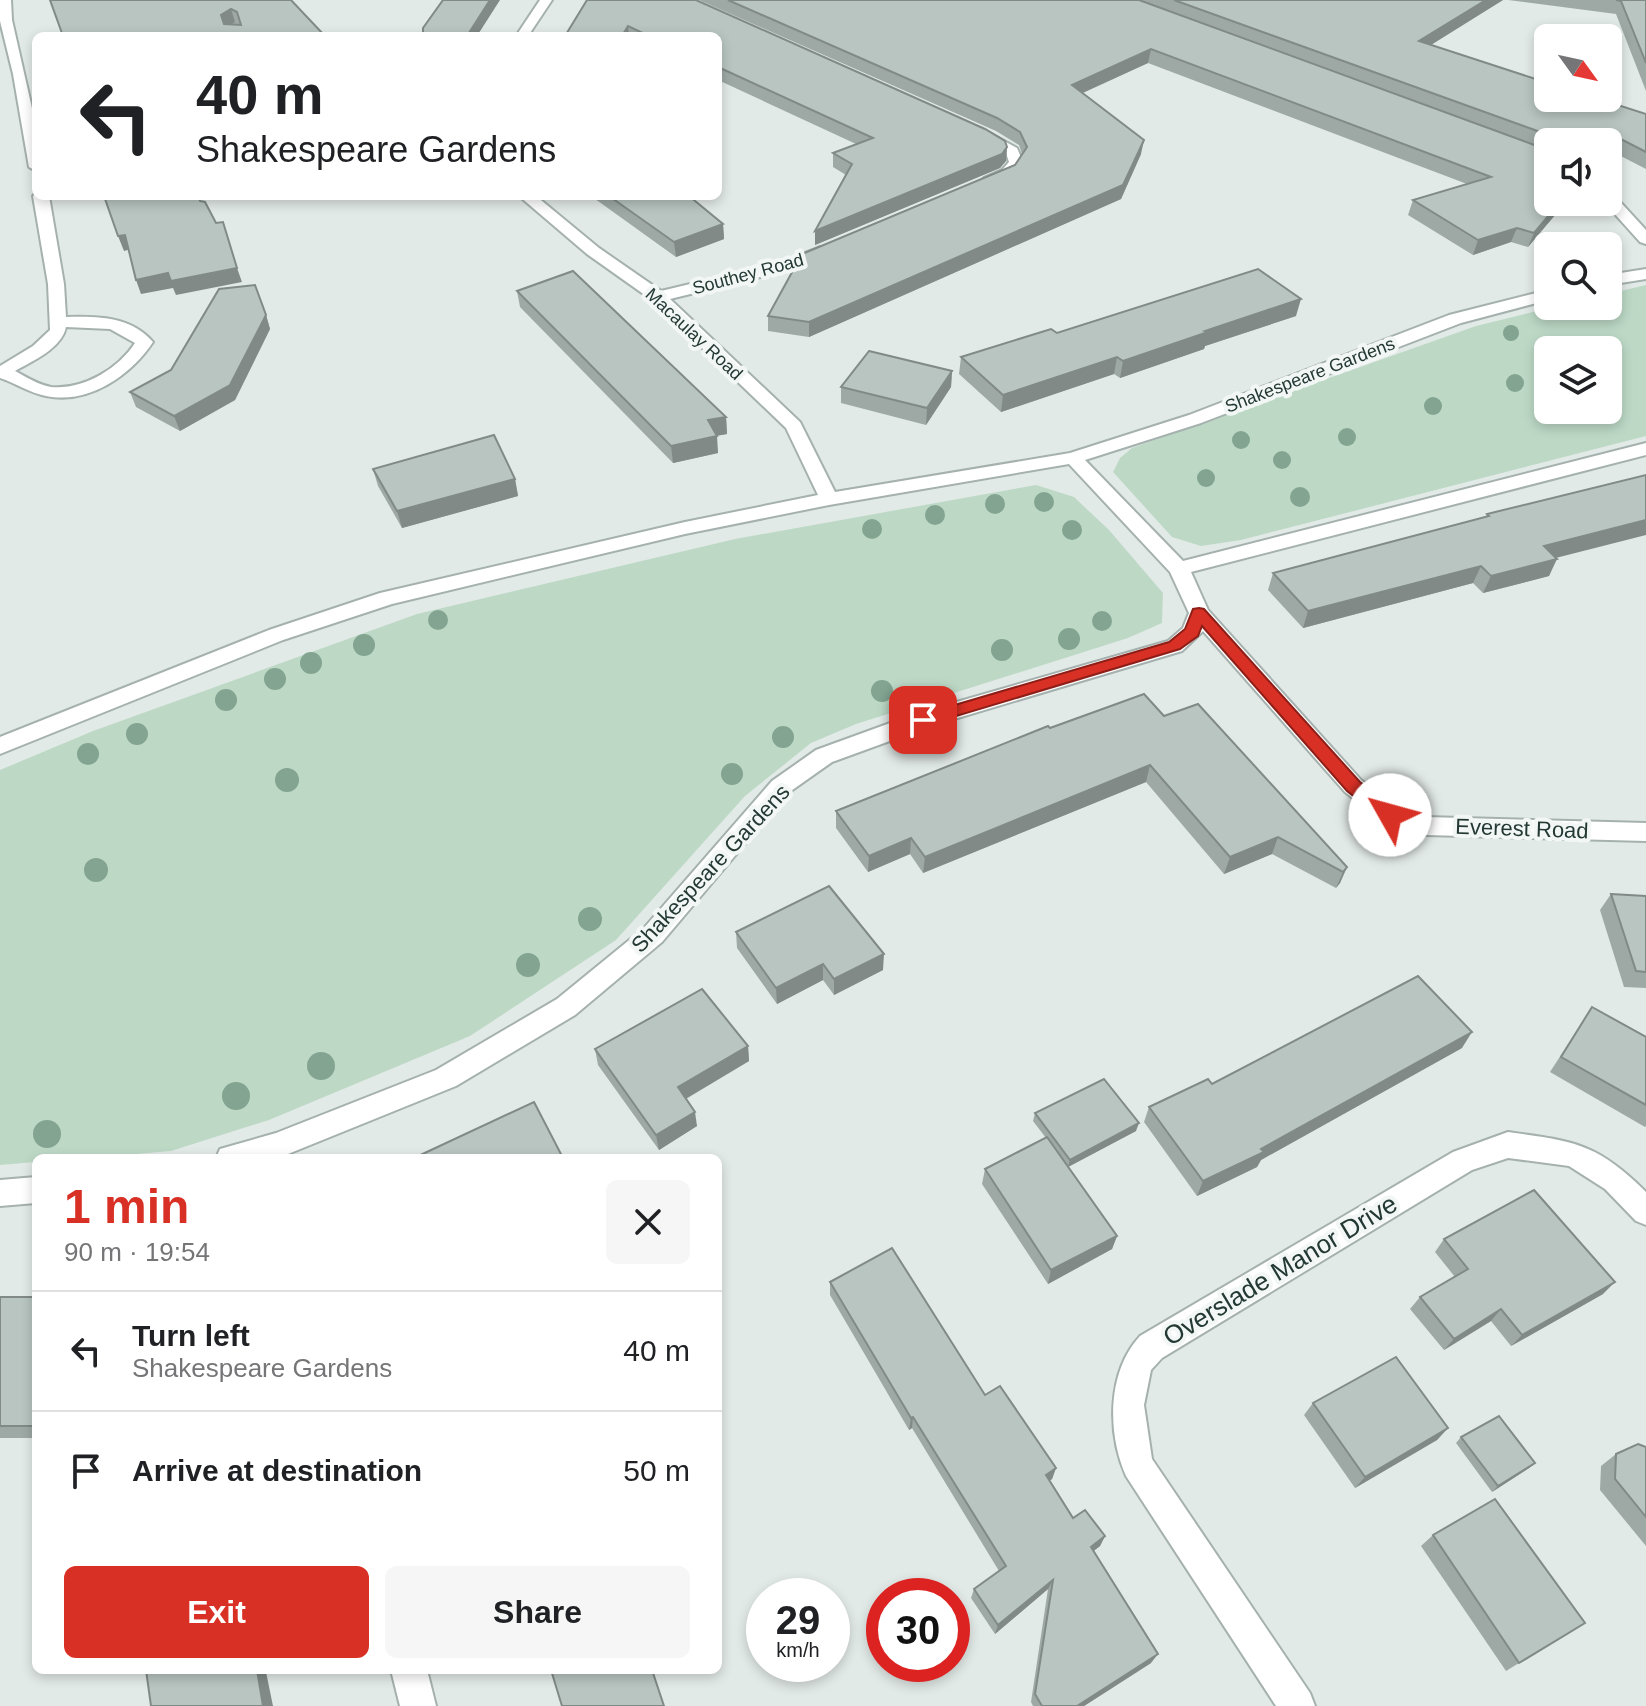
<!DOCTYPE html>
<meta charset="utf-8">
<style>
:root{--surface:#fff;--page:#f6f6f6;--text:#202124;--muted:#757577;--line:#e0e0e0;--accent:#d93025}
body{margin:0;font-family:Helvetica,sans-serif;background:var(--page);color:var(--text);height:100vh;display:flex;flex-direction:column;font-size:30px;white-space:nowrap}
*{box-sizing:border-box;margin:0}
p{font-size:26px;color:var(--muted)}
.icon{flex:none;width:44px;height:44px;fill:none;stroke:currentColor;stroke-width:2;stroke-linecap:round;stroke-linejoin:round}
.map{position:relative;flex:1;overflow:hidden}
.panel{position:absolute;left:32px;top:1154px;width:690px;height:520px;display:flex;flex-direction:column;background:var(--surface);border-radius:12px;box-shadow:0 4px 12px #0003}
.panel>*{flex:none}
.banner{position:absolute;left:32px;top:32px;width:690px;height:168px;border-radius:12px;box-shadow:0 4px 12px #0003;background:#fff;color:var(--text);overflow:hidden}
.needle{width:52px;rotate:123deg}
.tools{position:absolute;left:1534px;top:24px;display:grid;gap:16px}
.tools a{display:grid;place-items:center;width:88px;height:88px;border-radius:12px;background:var(--surface);box-shadow:0 4px 12px #0003;font-size:40px}
.speed{position:absolute;left:746px;top:1578px;display:flex;gap:16px;font-size:40px;font-weight:700;text-align:center}
.speed>*{display:grid;place-content:center;width:104px;height:104px;border-radius:50%;background:var(--surface);box-shadow:0 4px 12px #0003;line-height:1}
.speed small{font-size:20px;font-weight:400}
.speed .limit{border:12px solid #d22;background:#fff;color:#111}
.pin{position:absolute;display:grid;place-items:center;width:68px;height:68px;color:#fff;margin:-34px;border-radius:16px;box-shadow:0 4px 12px #0006}
.me{position:absolute;width:88px;margin:-44px;rotate:308deg;stroke-linejoin:round;filter:drop-shadow(0 0 6px #0008)}
.turn{display:flex;align-items:center;gap:28px;height:168px;padding:0 32px;font-size:36px}
.turn .icon{width:104px;height:104px;stroke-width:2.5}
.turn b{display:block;font-size:56px;line-height:68px}
.round{display:grid;place-items:center;flex:none;width:84px;height:84px;border-radius:12px;background:var(--page)}
.headline{display:flex;align-items:center;justify-content:space-between;height:136px;padding:0 32px}
h1{font-size:48px;font-weight:700;line-height:60px;color:var(--accent)}
.primary-button{display:flex;gap:16px;margin-top:auto;padding:16px 32px}
.primary-button a{flex:1;height:92px;border-radius:12px;background:var(--accent);color:#fff;font-size:32px;font-weight:700;line-height:92px;text-align:center}
.primary-button a+a{background:var(--page);color:var(--text)}
ul{padding:0;list-style:none}
li{display:flex;align-items:center;gap:24px;height:120px;padding:0 32px;border-top:2px solid var(--line)}
li div{flex:1}
li b{display:block;font-size:30px}
li em{font-style:normal}
.map>svg:first-child{display:block}
.green{fill:#bdd9c6;fill-rule:evenodd}
.lines{fill:none;stroke-linecap:round;stroke-linejoin:round}
.street-casing{stroke:#a5b1ae;stroke-width:4}
.street{fill:#fff;fill-rule:evenodd}
.tree{fill:#82a491}
.wall{fill:#9ea9a5}
.shaded-wall{fill:#818a86}
.building{fill:#b8c5c0;stroke:#818a86;stroke-width:2;fill-rule:evenodd}
.route{fill:#d93025;stroke:#8d1f18;stroke-width:2}
.labels{text-anchor:middle;stroke-width:8;stroke-linejoin:round;paint-order:stroke}
.far-street-label{font-size:18px;fill:#243934;stroke:#f2f7f5}
.street-label{font-size:22px;fill:#243934;stroke:#f2f7f5}
.near-street-label{font-size:26px;fill:#243934;stroke:#f2f7f5}
</style>
<div class="map">
<svg width="1646" height="1706" viewBox="0 0 1646 1706">
<rect width="100%" height="100%" fill="#e2eae7"/>
<g class="green">
<path d="M 1646,285 L 1646,436 L 1241,540 L 1201,546 L 1172,537 L 1113,472 L 1120,458 L 1132,448 L 1476,326 L 1557,306 L 1608,306 L 1608,294 ZM 1548,350 L 1608,350 L 1608,410 L 1548,410 Z"/>
<polygon points="1036,485 1074,497 1109,530 1163,593 1162,623 1128,638 856,724 811,743 745,796 616,940 470,1036 269,1120 171,1151 89,1158 36,1158 36,1162 0,1165 0,770 93,731 417,614 735,539"/>
</g>
<g class="lines">
<defs>
<g id="street">
<polygon points="0,0 11,0 12,20 36,126 36,171 29,167 13,74 0,21"/>
<polygon points="540,0 552,0 528,36 516,36"/>
<path d="M 980,128 L 1017,148 L 1023,162 C 1014,175 1001,187 984,184 L 984,178 L 1002,170 L 1009,162 L 1006,153 L 975,135 L 975,129 Z"/>
<polygon points="1608,192 1613,194 1646,230 1646,244 1640,242 1604,202 1608,202"/>
<path d="M 36,193 L 36,196 L 49,196 L 64,284 L 66,317 C 97,316 131,316 153,342 C 131,375 89,405 46,396 C 30,393 15,383 0,378 L 0,366 L 33,346 L 50,330 L 48,284 L 33,196 ZM 66,327 L 110,329 L 135,343 C 118,369 83,390 51,387 C 39,385 26,377 15,371 C 33,361 62,348 66,327 Z"/>
<polygon points="519,196 536,196 599,248 661,291 782,262 820,247 832,247 832,253 793,269 670,299 800,422 835,492 1070,453 1189,415 1449,315 1548,290 1548,300 1461,323 1201,423 1085,460 1183,561 1646,443 1646,455 1191,572 1208,610 1361,780 1398,809 1426,817 1646,823 1646,841 1426,835 1382,821 1345,792 1203,631 1182,651 931,726 832,762 788,793 662,942 575,1015 456,1086 288,1154 276,1158 216,1158 220,1149 276,1133 436,1070 557,999 644,928 772,781 816,750 915,714 1168,641 1183,628 1189,613 1170,572 1069,464 829,505 685,534 392,604 283,640 0,754 0,737 269,630 380,593 685,522 818,495 786,428 652,300 587,254"/>
<polygon points="1646,269 1646,279 1608,285 1608,275"/>
<path d="M 1508,1132 C 1574,1141 1597,1143 1646,1192 L 1646,1225 L 1636,1221 L 1605,1189 L 1569,1166 L 1508,1158 L 1472,1170 L 1162,1358 L 1151,1370 L 1144,1405 L 1152,1459 L 1310,1693 L 1315,1706 L 1276,1706 L 1126,1476 C 1107,1433 1107,1372 1140,1336 L 1453,1152 Z"/>
<polygon points="36,1177 36,1203 0,1206 0,1180"/>
<polygon points="391,1670 427,1670 436,1706 400,1706"/>
</g>
</defs>
<use href="#street" class="street-casing"/>
<use href="#street" class="street"/>
</g>
<g class="tree">
<circle cx="1511" cy="333" r="8"/>
<circle cx="1515" cy="383" r="9"/>
<circle cx="1433" cy="406" r="9"/>
<circle cx="1347" cy="437" r="9"/>
<circle cx="1241" cy="440" r="9"/>
<circle cx="1282" cy="460" r="9"/>
<circle cx="1206" cy="478" r="9"/>
<circle cx="1300" cy="497" r="10"/>
<circle cx="1044" cy="502" r="10"/>
<circle cx="995" cy="504" r="10"/>
<circle cx="935" cy="515" r="10"/>
<circle cx="872" cy="529" r="10"/>
<circle cx="1072" cy="530" r="10"/>
<circle cx="438" cy="620" r="10"/>
<circle cx="1102" cy="621" r="10"/>
<circle cx="1069" cy="639" r="11"/>
<circle cx="364" cy="645" r="11"/>
<circle cx="1002" cy="650" r="11"/>
<circle cx="311" cy="663" r="11"/>
<circle cx="275" cy="679" r="11"/>
<circle cx="882" cy="691" r="11"/>
<circle cx="226" cy="700" r="11"/>
<circle cx="137" cy="734" r="11"/>
<circle cx="783" cy="737" r="11"/>
<circle cx="88" cy="754" r="11"/>
<circle cx="732" cy="774" r="11"/>
<circle cx="287" cy="780" r="12"/>
<circle cx="96" cy="870" r="12"/>
<circle cx="590" cy="919" r="12"/>
<circle cx="528" cy="965" r="12"/>
<circle cx="321" cy="1066" r="14"/>
<circle cx="236" cy="1096" r="14"/>
<circle cx="47" cy="1134" r="14"/>
</g>
<g class="wall">
<polygon points="291,0 325,36 63,36"/>
<polygon points="587,0 696,0 985,129 1005,141 1007,147 1006,161 1000,168 815,245 815,231 846,175 833,167 833,153 856,144 718,80 718,36 565,36"/>
<polygon points="699,0 1503,0 1430,45 1646,114 1646,169 1609,150 1608,151 1608,142 1548,142 1548,202 1566,202 1528,247 1511,242 1473,255 1408,215 1413,200 1467,184 1148,63 1083,93 1141,154 1121,199 809,337 768,331 768,316 1015,165 1022,154 1019,145 996,131"/>
<polygon points="1508,0 1646,0 1646,91 1616,14"/>
<polygon points="591,196 689,196 723,224 724,239 676,257"/>
<polygon points="517,291 726,417 727,434 716,436 718,453 673,463 520,307"/>
<polygon points="266,315 270,329 235,400 180,431 136,407 130,392 171,370"/>
<polygon points="1296,316 1205,346 1204,349 1120,378 1114,374 1001,412 959,374 961,357 1057,333"/>
<polygon points="952,371 951,387 926,425 841,403 841,387"/>
<polygon points="373,469 515,479 518,496 402,528 378,486"/>
<polygon points="1487,514 1556,558 1549,576 1483,593 1473,583 1303,628 1268,590 1273,573 1486,517"/>
<polygon points="1164,716 1347,867 1340,883 1336,888 1272,854 1224,874 1146,782 923,873 910,854 868,872 836,828 836,811 1050,728"/>
<polygon points="1611,894 1645,896 1646,895 1646,988 1624,987 1600,910"/>
<polygon points="736,932 883,970 834,995 823,980 777,1004 737,948"/>
<polygon points="1592,1007 1646,1037 1646,1126 1645,1127 1550,1072"/>
<polygon points="748,1046 749,1061 686,1099 697,1126 659,1150 598,1065 595,1049"/>
<polygon points="1462,1048 1261,1160 1257,1167 1197,1196 1144,1122 1149,1107 1212,1084"/>
<polygon points="1035,1113 1136,1131 1068,1167 1117,1236 1112,1249 1048,1284 982,1184 985,1169 1046,1138 1033,1121"/>
<polygon points="1444,1239 1603,1294 1511,1346 1491,1321 1444,1350 1410,1309 1420,1297 1455,1277 1435,1252"/>
<polygon points="830,1282 985,1395 1056,1468 1052,1479 1049,1481 1073,1518 1105,1536 1100,1546 1093,1551 1151,1663 1084,1706 1033,1706 1031,1702 1048,1589 995,1634 971,1598 974,1589 999,1571 912,1428 909,1430 830,1295"/>
<rect x="0" y="1297" width="36" height="141"/>
<polygon points="1313,1403 1448,1428 1437,1440 1355,1488 1304,1415"/>
<polygon points="1461,1437 1535,1463 1529,1468 1492,1492 1456,1443"/>
<polygon points="1646,1447 1646,1546 1600,1490 1601,1466 1616,1454"/>
<polygon points="1433,1535 1585,1623 1506,1671 1421,1546"/>
</g>
<g class="shaded-wall">
<polygon points="490,0 500,0 477,36 467,36"/>
<polygon points="1486,0 1503,0 1415,55 1419,41"/>
<polygon points="231,9 235,22 225,28 221,15"/>
<polygon points="628,26 629,36 622,36"/>
<polygon points="1151,49 1148,63 1071,98 1072,85"/>
<polygon points="1615,136 1609,150 1608,151 1608,144"/>
<polygon points="1144,140 1141,154 1121,199 809,337 809,322"/>
<polygon points="1007,147 1006,161 1000,168 815,245 815,231"/>
<polygon points="1560,202 1566,202 1528,247 1534,233"/>
<polygon points="723,224 724,239 676,257 674,242"/>
<polygon points="1517,228 1511,242 1473,255 1478,240"/>
<polygon points="125,235 131,249 124,251 118,236"/>
<polygon points="237,268 242,282 176,295 173,288 141,294 136,280 168,273"/>
<polygon points="1301,299 1296,316 1205,346 1204,349 1120,378 1123,361 1205,331"/>
<polygon points="266,315 270,329 235,400 180,431 174,416"/>
<polygon points="1117,357 1114,374 1001,412 1003,395"/>
<polygon points="952,371 951,387 926,425 927,408"/>
<polygon points="726,417 727,434 709,437 708,420"/>
<polygon points="717,436 718,453 673,463 671,446"/>
<polygon points="515,479 518,496 402,528 397,511"/>
<polygon points="1646,520 1646,535 1536,563 1544,546"/>
<polygon points="1557,559 1549,576 1483,593 1491,576"/>
<polygon points="1481,566 1473,583 1303,628 1308,611"/>
<polygon points="1150,765 1146,782 923,873 925,857"/>
<polygon points="1278,837 1272,854 1224,874 1230,857"/>
<polygon points="911,838 910,854 868,872 869,856"/>
<polygon points="1347,867 1340,883 1336,888 1343,872"/>
<polygon points="884,954 883,970 834,995 834,979"/>
<polygon points="823,964 823,980 777,1004 776,988"/>
<polygon points="1472,1032 1462,1048 1261,1160 1257,1167 1197,1196 1203,1181"/>
<polygon points="748,1046 749,1061 680,1102 678,1087"/>
<polygon points="695,1112 697,1126 659,1150 656,1135"/>
<polygon points="1139,1123 1136,1131 1068,1167 1070,1160"/>
<polygon points="1117,1236 1112,1249 1048,1284 1051,1270"/>
<polygon points="1615,1282 1603,1294 1511,1346 1522,1335"/>
<polygon points="1501,1309 1491,1321 1444,1350 1454,1339"/>
<polygon points="913,1417 912,1428 909,1430 911,1418"/>
<polygon points="1448,1428 1437,1440 1355,1488 1365,1477"/>
<polygon points="1535,1463 1529,1468 1492,1492 1498,1486"/>
<polygon points="1056,1468 1052,1479 1042,1486 1046,1475"/>
<polygon points="1105,1536 1100,1546 1086,1557 1091,1547"/>
<polygon points="1053,1580 1048,1589 995,1634 998,1625"/>
<polygon points="1158,1654 1151,1663 1084,1706 1077,1706"/>
<polygon points="257,1670 270,1670 266,1672 273,1706 263,1706"/>
</g>
<g class="building">
<path d="M 50,0 L 291,0 L 325,36 L 63,36 ZM 231,9 L 237,12 L 241,25 L 224,24 L 221,15 Z"/>
<polygon points="443,0 490,0 467,36 423,36 423,28"/>
<polygon points="587,0 696,0 985,129 1005,141 1007,147 1002,154 815,231 852,164 833,153 873,138 718,67 718,36 649,36 628,26 622,36 565,36"/>
<polygon points="728,0 1139,0 1548,150 1548,202 1560,202 1534,233 1517,228 1478,240 1413,200 1491,177 1151,49 1072,85 1144,140 1123,185 809,322 768,316 802,254 1015,165 1027,147 1020,132 997,118"/>
<polygon points="1174,0 1486,0 1419,41 1548,83 1548,98 1596,98 1646,114 1646,152 1615,136 1608,144 1608,142 1555,142 1554,137"/>
<polygon points="1616,0 1646,0 1646,63 1621,1"/>
<polygon points="104,196 198,196 200,201 205,202 216,223 223,222 237,268 171,281 168,273 136,280 125,235 118,236"/>
<polygon points="609,196 689,196 723,224 674,242"/>
<polygon points="1258,269 1301,299 1205,331 1208,332 1123,361 1117,357 1003,395 961,357 1051,329 1057,333"/>
<polygon points="573,271 726,417 708,420 717,436 671,446 517,291"/>
<polygon points="255,285 266,315 230,385 174,416 130,392 171,370 219,289"/>
<polygon points="869,351 952,371 927,408 841,387"/>
<polygon points="494,435 515,479 397,511 373,469"/>
<polygon points="1646,475 1646,520 1544,546 1557,559 1491,576 1481,566 1308,611 1273,573 1489,516 1487,514"/>
<polygon points="1144,694 1164,716 1198,704 1347,867 1343,872 1278,837 1230,857 1150,765 925,857 911,838 869,856 836,811 1048,726 1050,728"/>
<polygon points="829,886 884,954 834,979 823,964 776,988 736,932"/>
<polygon points="1611,894 1646,896 1646,972 1636,971"/>
<polygon points="1418,976 1472,1032 1261,1149 1264,1152 1203,1181 1149,1107 1208,1079 1212,1084"/>
<polygon points="702,989 748,1046 678,1087 695,1112 656,1135 595,1049"/>
<polygon points="1592,1007 1646,1037 1646,1105 1561,1057"/>
<polygon points="1104,1079 1139,1123 1070,1160 1035,1113"/>
<polygon points="534,1102 563,1158 414,1158"/>
<polygon points="1047,1137 1117,1236 1051,1270 985,1169"/>
<polygon points="1534,1190 1615,1282 1522,1335 1501,1309 1454,1339 1420,1297 1468,1269 1444,1239"/>
<polygon points="892,1248 985,1395 1000,1386 1056,1468 1046,1475 1073,1518 1085,1510 1105,1536 1091,1547 1158,1654 1077,1706 1042,1706 1035,1694 1053,1580 998,1625 974,1589 1006,1566 913,1417 911,1418 830,1282"/>
<rect x="0" y="1297" width="36" height="129"/>
<polygon points="1396,1357 1448,1428 1365,1477 1313,1403"/>
<polygon points="1499,1416 1535,1463 1498,1486 1461,1437"/>
<polygon points="1638,1444 1646,1447 1646,1517 1615,1479 1616,1454"/>
<polygon points="1495,1499 1585,1623 1519,1663 1433,1535"/>
<polygon points="146,1670 257,1670 263,1706 151,1706"/>
<polygon points="551,1670 652,1670 664,1706 562,1706"/>
</g>
<polygon class="route" points="1199,608 1204,609 1360,782 1396,810 1399,815 1396,819 1383,819 1347,791 1202,626 1198,636 1180,649 923,726 915,720 917,716 1169,642 1185,629 1193,609"/>
<g class="labels">
<g class="far-street-label">
<text transform="translate(748 274) rotate(-15)" y="6">Southey Road</text>
<text transform="translate(694 334) rotate(43)" y="6">Macaulay Road</text>
<text transform="translate(1310 375) rotate(-21)" y="6">Shakespeare Gardens</text>
</g>
<g class="street-label">
<text transform="translate(1522 828) rotate(2)" y="8">Everest Road</text>
<text transform="translate(710 868) rotate(-47)" y="8">Shakespeare Gardens</text>
</g>
<g class="near-street-label">
<text transform="translate(1280 1270) rotate(-31)" y="9">Overslade Manor Drive</text>
</g>
</g>
</svg>
<div class="tools">
<a><svg class="needle" viewBox="-14 -14 28 28"><path d="M0-13l5 13h-10z" fill="#e53935"/><path d="M0 13l5-13h-10z" fill="#757577"/></svg></a>
<a><svg class="icon" aria-label="sound" viewBox="0 0 24 24"><path d="M4 9h4l5-4v14l-5-4H4zM17 9q2 3 0 6"/></svg></a>
<a><svg class="icon" aria-label="search" viewBox="0 0 24 24"><circle cx="10" cy="10" r="6"/><path d="M15 15l6 6"/></svg></a>
<a><svg class="icon" aria-label="layers" viewBox="0 0 24 24"><path d="M12 4l9 5-9 5-9-5zM3 14l9 5 9-5"/></svg></a>
</div>
<div class="speed"><div>29<small>km/h</small></div><div class="limit">30</div></div>
<div class="pin" style="left:923px;top:720px;background:#d93025"><svg class="icon" aria-label="arrive" viewBox="0 0 24 24"><path d="M6 21V4h12l-3 4 3 4H6"/></svg></div>
<svg class="me" style="left:1390px;top:815px" viewBox="-20 -20 40 40"><circle r="19" fill="#fff"/><path d="M0-13L10 11 0 6-10 11z" fill="#d93025"/></svg>
<div class="banner">
<div class="turn"><svg class="icon" aria-label="left" viewBox="0 0 24 24"><path d="M17 20v-9H6M10 6l-5 5 5 5"/></svg><div><b>40 m</b>Shakespeare Gardens</div></div>
</div>
<section class="panel">
<div class="headline"><div><h1>1 min</h1><p>90 m · 19:54</p></div><a class="round"><svg class="icon" aria-label="close" viewBox="0 0 24 24"><path d="M6 6l12 12M18 6L6 18"/></svg></a></div>
<ul>
<li><svg class="icon" aria-label="left" viewBox="0 0 24 24"><path d="M17 20v-9H6M10 6l-5 5 5 5"/></svg><div><b>Turn left</b><p>Shakespeare Gardens</p></div><em>40 m</em></li>
<li><svg class="icon" aria-label="arrive" viewBox="0 0 24 24"><path d="M6 21V4h12l-3 4 3 4H6"/></svg><div><b>Arrive at destination</b></div><em>50 m</em></li>
</ul>
<div class="primary-button"><a>Exit</a><a>Share</a></div>
</section>
</div>
